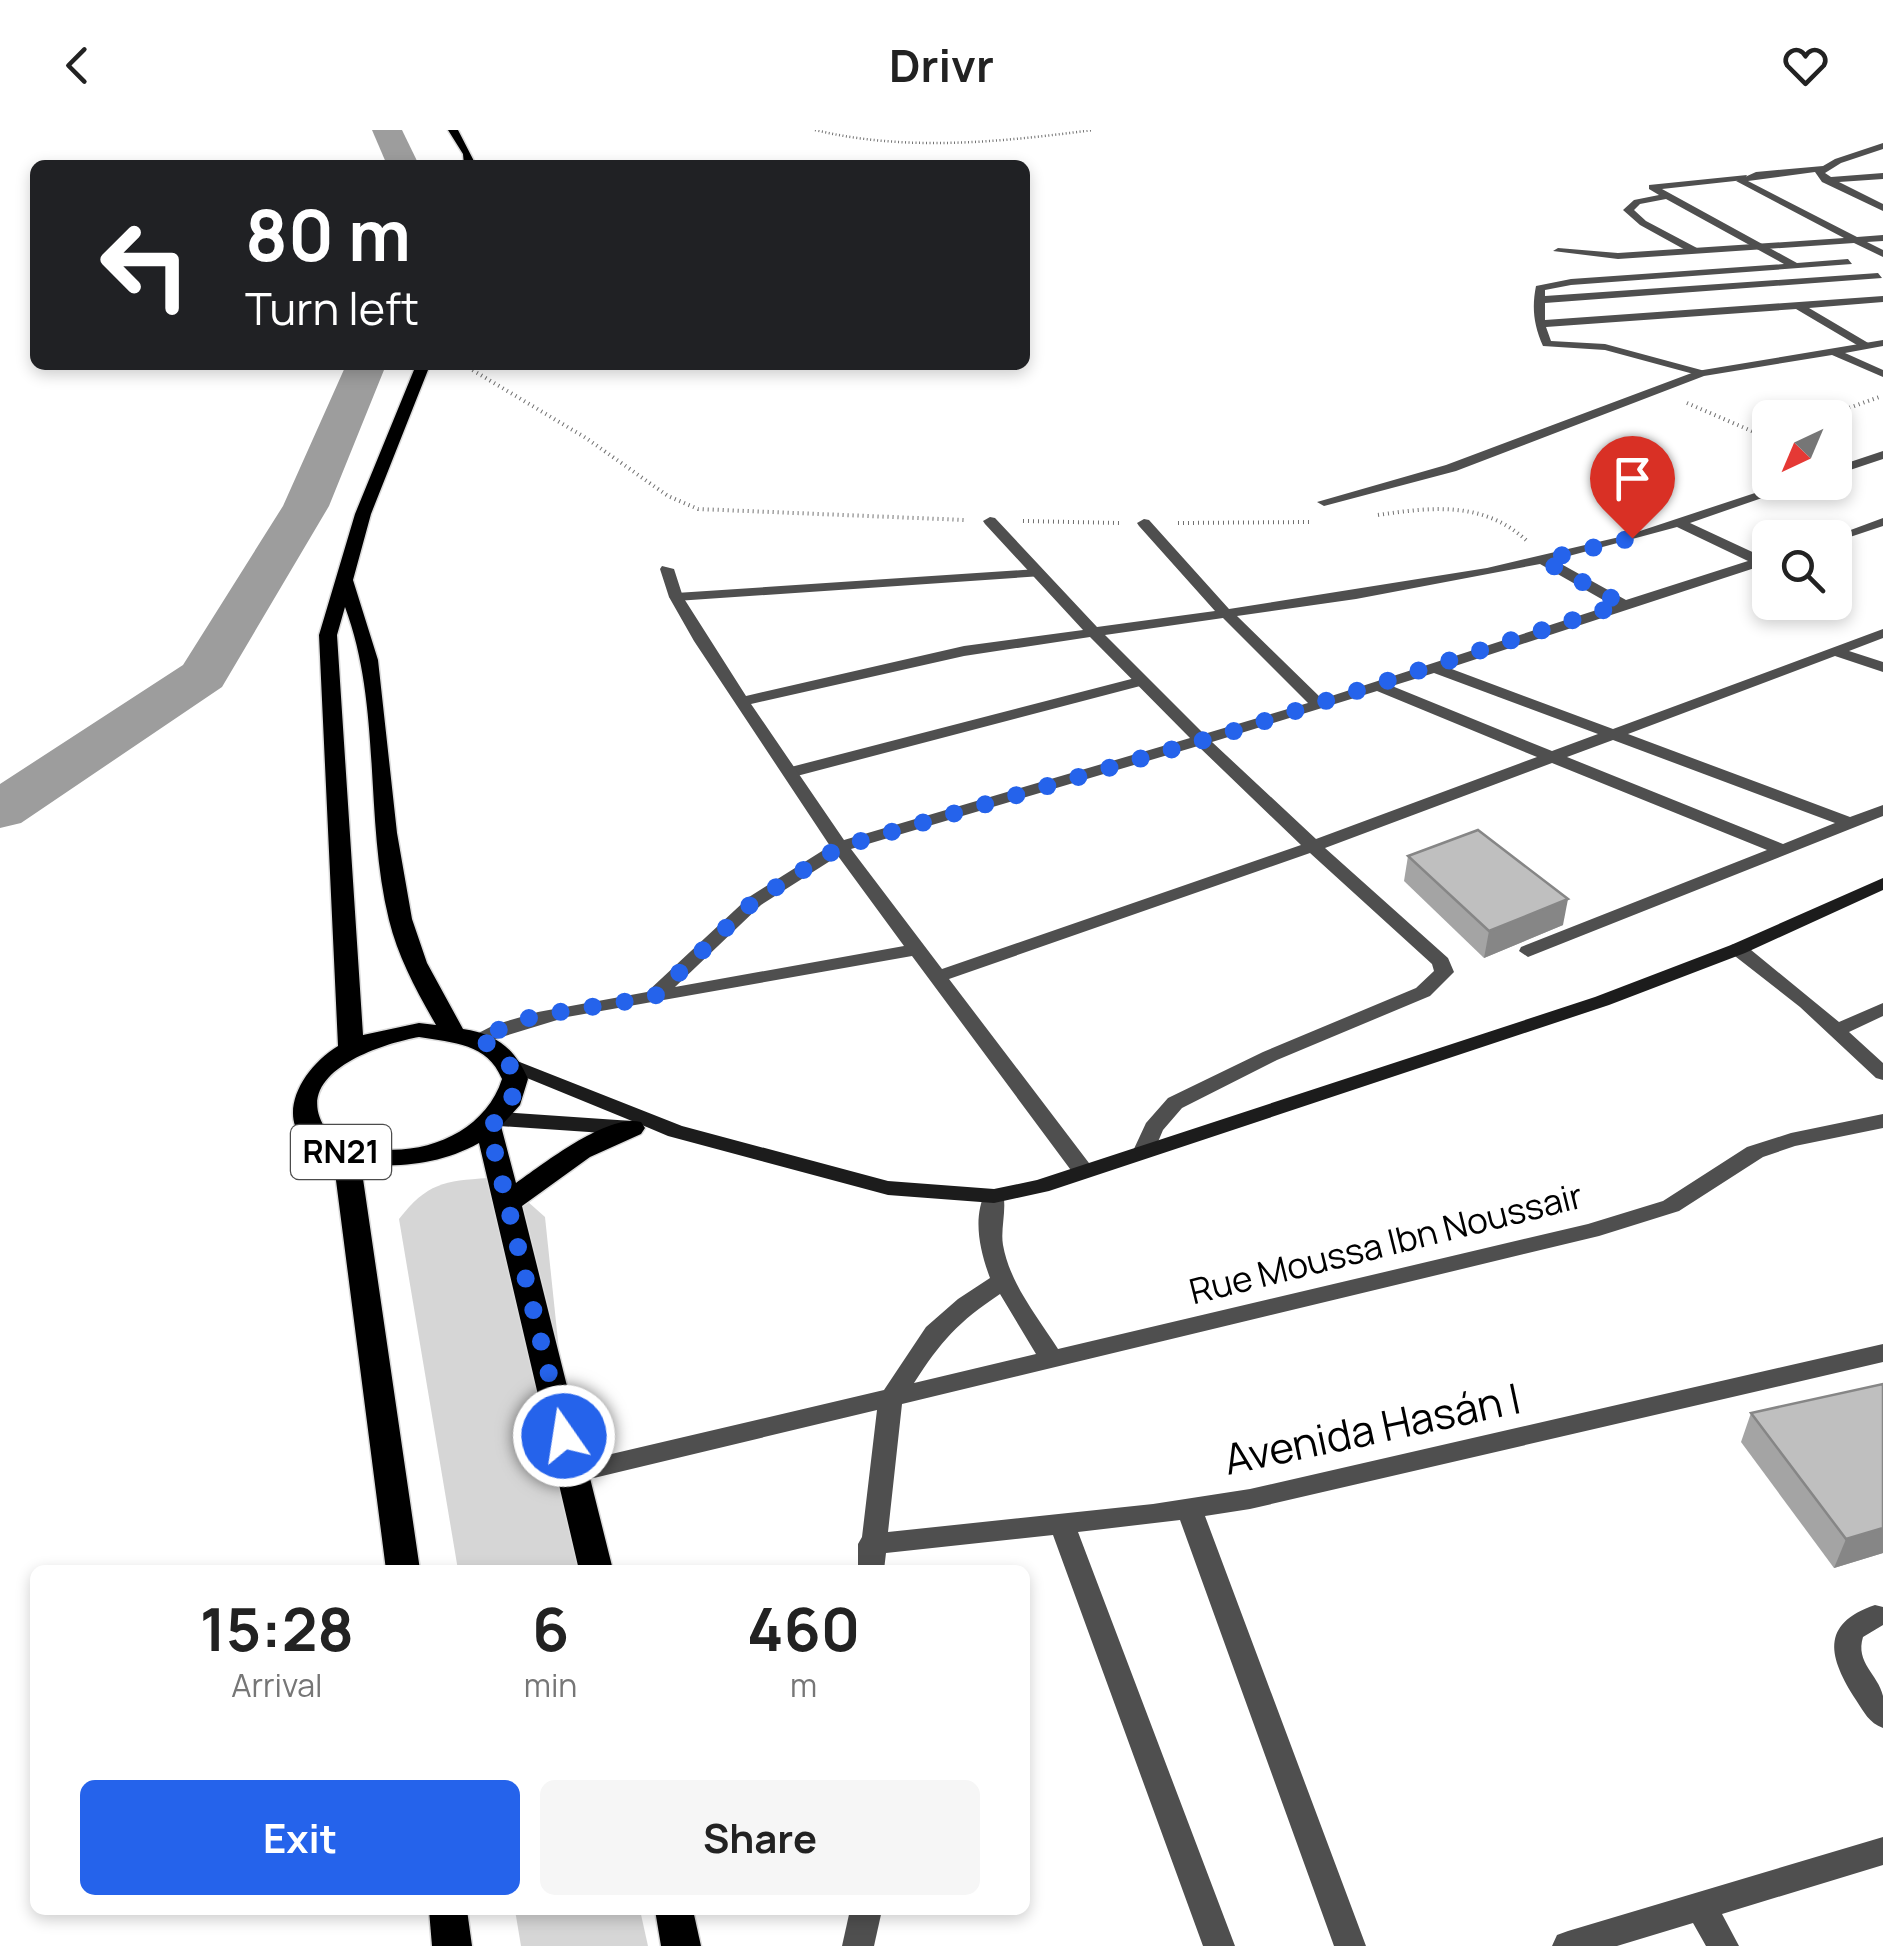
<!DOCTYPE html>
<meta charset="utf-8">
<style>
:root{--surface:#fff;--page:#f6f6f6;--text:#222;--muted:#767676;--accent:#2563eb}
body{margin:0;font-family:Manrope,sans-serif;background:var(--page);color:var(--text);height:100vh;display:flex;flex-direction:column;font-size:38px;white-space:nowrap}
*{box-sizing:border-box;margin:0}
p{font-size:32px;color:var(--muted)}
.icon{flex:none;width:55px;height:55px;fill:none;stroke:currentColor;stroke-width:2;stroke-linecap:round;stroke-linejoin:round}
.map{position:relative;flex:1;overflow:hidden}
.panel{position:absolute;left:30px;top:1435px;width:1000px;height:350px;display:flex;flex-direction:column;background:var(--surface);border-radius:15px;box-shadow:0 5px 15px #0003}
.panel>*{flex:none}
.banner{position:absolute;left:30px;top:30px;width:1000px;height:210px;border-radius:15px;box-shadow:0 5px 15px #0003;background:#202124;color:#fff;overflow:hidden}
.needle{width:65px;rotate:224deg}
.fabs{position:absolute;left:1752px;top:270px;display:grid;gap:20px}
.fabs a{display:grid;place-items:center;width:100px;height:100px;border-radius:15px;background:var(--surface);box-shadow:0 5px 15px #0003;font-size:50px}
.pin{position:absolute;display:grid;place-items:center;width:85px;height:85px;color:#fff;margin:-102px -42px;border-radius:50% 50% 50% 0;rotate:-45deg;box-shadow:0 0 10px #0007}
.pin .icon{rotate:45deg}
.me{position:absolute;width:110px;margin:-55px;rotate:347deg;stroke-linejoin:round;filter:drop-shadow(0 0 8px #0008)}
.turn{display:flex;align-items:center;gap:35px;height:210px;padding:0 50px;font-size:45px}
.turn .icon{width:130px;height:130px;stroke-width:2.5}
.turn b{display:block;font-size:70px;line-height:85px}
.eta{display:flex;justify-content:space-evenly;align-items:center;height:170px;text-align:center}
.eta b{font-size:60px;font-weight:700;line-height:70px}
.action{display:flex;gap:20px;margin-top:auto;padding:20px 50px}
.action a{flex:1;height:115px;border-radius:15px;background:var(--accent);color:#fff;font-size:40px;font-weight:700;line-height:115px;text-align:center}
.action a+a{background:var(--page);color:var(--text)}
header{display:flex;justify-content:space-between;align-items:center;height:130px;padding:0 50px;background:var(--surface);font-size:45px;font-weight:700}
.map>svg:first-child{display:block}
.green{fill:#d6d6d6}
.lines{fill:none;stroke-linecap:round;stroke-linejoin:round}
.river{fill:#9d9d9d;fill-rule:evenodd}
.primary-casing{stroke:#dbdbdb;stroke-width:3}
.path-far1{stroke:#717171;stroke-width:2.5;stroke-dasharray:1 2.5;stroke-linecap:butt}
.path{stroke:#717171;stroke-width:4;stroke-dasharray:1 4;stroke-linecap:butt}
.lane{fill:#4f4f4f;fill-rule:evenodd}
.street{fill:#4f4f4f;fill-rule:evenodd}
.secondary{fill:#1c1c1c;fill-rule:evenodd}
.primary{fill:#000;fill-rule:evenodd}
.wall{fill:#a4a4a4}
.shaded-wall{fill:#868686}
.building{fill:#bfbfbf;stroke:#868686;stroke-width:2.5}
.route{stroke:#2563eb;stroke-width:18;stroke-dasharray:0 32.4}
.labels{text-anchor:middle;stroke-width:8;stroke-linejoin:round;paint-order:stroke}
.shield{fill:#fff;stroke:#4c4c4c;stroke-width:2.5}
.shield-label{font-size:32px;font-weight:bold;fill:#000}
.street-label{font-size:35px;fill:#000;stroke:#fff}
.near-street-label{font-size:42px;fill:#000;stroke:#fff}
</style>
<header><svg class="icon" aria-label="back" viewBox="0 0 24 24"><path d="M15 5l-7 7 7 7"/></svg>Drivr<svg class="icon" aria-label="heart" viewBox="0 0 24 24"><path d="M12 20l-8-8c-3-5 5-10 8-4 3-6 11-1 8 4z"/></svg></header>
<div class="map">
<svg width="1883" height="1816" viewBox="0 0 1883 1816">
<rect width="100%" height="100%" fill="#fff"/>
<g class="green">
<path d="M 488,1048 L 518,1063 L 545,1087 L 582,1440 L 458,1440 L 399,1089 C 427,1053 444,1051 488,1048 Z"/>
<polygon points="515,1780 640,1780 648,1816 521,1816"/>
</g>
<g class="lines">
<g class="river">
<polygon points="372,0 402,0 419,35 387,35"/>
<polygon points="346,235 386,235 329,376 222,557 21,693 0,698 0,654 183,535 283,376"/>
</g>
<defs>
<g id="primary">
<polygon points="448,0 458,0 476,35 464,35 463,24"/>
<path d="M 416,235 L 430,235 L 371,384 L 353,450 L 378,530 L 397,703 L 412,789 L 427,833 L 463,899 C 497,904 515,919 528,949 L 520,975 L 501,996 L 516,1053 C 543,1034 608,983 641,992 L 645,998 L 641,1004 L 590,1027 L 522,1076 L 613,1440 L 579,1440 L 479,1013 C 441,1034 404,1037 361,1035 L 420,1440 L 386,1440 L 333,1027 C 266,1006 294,943 338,916 L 319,505 L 355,384 ZM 345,477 C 382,576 364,688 389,790 C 398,827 417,862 436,895 L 419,893 L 363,905 L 337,505 ZM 419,907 C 454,913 487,913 502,949 C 480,1018 384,1039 327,1001 C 287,944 380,914 419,907 Z"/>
<polygon points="429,1780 467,1780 472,1816 432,1816"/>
<polygon points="655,1780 693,1780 701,1816 661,1816"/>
</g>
</defs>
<use href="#primary" class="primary-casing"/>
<path class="path-far1" d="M 815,0 C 906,22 1001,12 1093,0"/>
<g class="path">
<polyline points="464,235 586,308 668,366 698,379 965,390"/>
<polyline points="1687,273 1770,309"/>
<polyline points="1821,288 1882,266"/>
<path d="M 1378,385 C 1432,377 1483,371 1526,410"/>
<polyline points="1023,391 1120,393"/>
<polyline points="1178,393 1310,392"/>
</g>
<g class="lane">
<path d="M 1747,45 L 1744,50 L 1662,59 L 1797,133 L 1848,129 L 1852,134 L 1571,155 L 1545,160 L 1545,166 L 1878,143 L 1882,148 L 1545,173 L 1545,190 L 1883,166 L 1883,172 L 1809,178 L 1870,214 L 1870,218 L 1862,218 L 1796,179 L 1546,197 L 1551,211 L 1605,214 L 1705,241 L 1705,245 L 1701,246 L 1605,220 L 1543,216 C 1533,194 1532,176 1536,156 L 1571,149 L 1784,134 L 1666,69 L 1640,74 L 1634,80 L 1646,91 L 1697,118 L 1697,122 L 1689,122 L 1640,95 L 1623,80 L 1634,70 L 1659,65 L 1649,59 L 1649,55 Z"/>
<polygon points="1037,439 1044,443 1042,446 676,471 669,467 676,463"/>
<polygon points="1139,547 1144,549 1144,555 793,647 785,642 787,638"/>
</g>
<g class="street">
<polygon points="1883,13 1883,19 1841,33 1825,43 1831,47 1883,43 1883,49 1839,52 1883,74 1883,81 1822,52 1815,42 1748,51 1857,107 1883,105 1883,111 1867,112 1883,120 1883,127 1854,113 1618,129 1553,121 1558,118 1618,123 1844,108 1736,51 1756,42 1823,36 1835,29"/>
<polygon points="1883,210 1883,216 1845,223 1883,240 1883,247 1832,225 1704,246 1456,341 1324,376 1317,372 1446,335 1697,241"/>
<polygon points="1883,321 1883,329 1835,345 1835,337"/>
<path d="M 1788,352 L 1808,352 L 1690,393 L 1761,426 L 1770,424 L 1770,433 L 1449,538 L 1613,599 L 1883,499 L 1883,508 L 1849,521 L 1883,532 L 1883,542 L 1835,526 L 1628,604 L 1850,687 L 1883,675 L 1883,686 L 1528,827 L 1519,821 L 1521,817 L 1767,720 L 1552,633 L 1325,718 L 1448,828 L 1454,842 L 1430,866 L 1277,930 L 1182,978 L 1163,1000 L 1152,1026 L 1144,1028 L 1133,1021 L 1146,993 L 1168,968 L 1263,922 L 1416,858 L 1434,841 L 1432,834 L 1310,723 L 949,849 L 1092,1037 L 1095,1042 L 1084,1049 L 1076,1047 L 912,826 L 567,887 L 479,914 L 469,908 L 494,895 L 538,882 L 647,862 L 749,767 L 830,716 L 694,511 L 669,467 L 660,439 L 662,436 L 674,439 L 683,467 L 746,566 L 964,516 L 1083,500 L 985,394 L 983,391 L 990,387 L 995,388 L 1097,497 L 1215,481 L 1139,396 L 1137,393 L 1144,389 L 1149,390 L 1229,479 L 1487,438 L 1628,405 ZM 1677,397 L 1748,431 L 1626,470 L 1554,430 ZM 1540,434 L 1612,475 L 1322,569 L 1237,486 L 1356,469 ZM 1223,488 L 1308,573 L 1204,604 L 1105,505 ZM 1090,507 L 1190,608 L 844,710 L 751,574 L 964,526 ZM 1434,543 L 1598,604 L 1552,621 L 1392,556 ZM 1377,561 L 1537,627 L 1316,709 L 1212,612 ZM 1613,610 L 1835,693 L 1783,714 L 1567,627 ZM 1198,616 L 1301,715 L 942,839 L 851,719 ZM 838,726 L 904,816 L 675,857 L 761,775 Z"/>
<polygon points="1883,388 1883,396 1835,412 1835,408 1829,408"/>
<polygon points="1738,813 1745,815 1839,892 1883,873 1883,886 1849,902 1883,933 1883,950 1876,948 1800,877 1731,823 1729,819 1731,815"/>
<path d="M 1883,984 L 1883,998 L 1795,1016 L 1763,1027 L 1679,1081 L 1599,1106 L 902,1274 L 888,1402 L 1153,1374 L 1250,1359 L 1883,1214 L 1883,1232 L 1250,1379 L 1205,1386 L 1366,1816 L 1334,1816 L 1180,1390 L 1078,1402 L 1235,1816 L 1203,1816 L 1053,1405 L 886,1423 L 884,1440 L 858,1440 L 858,1414 L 862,1407 L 877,1280 L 573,1353 L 564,1350 L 560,1343 L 564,1336 L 573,1333 L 884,1260 L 926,1197 L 958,1169 L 990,1148 C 980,1121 972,1088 986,1061 L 1002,1061 C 1008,1076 1000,1098 1003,1115 C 1010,1154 1037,1186 1058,1219 L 1588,1094 L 1663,1071 L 1747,1017 L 1791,1003 ZM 1000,1164 L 1036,1224 L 914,1253 C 941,1211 958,1192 1000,1164 Z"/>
<path d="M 1875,1475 L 1883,1477 L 1883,1495 L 1863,1507 C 1855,1533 1878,1544 1883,1566 C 1883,1576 1883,1588 1883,1598 C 1869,1593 1864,1582 1856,1570 C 1829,1528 1819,1494 1875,1475 Z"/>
<polygon points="1883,1707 1883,1735 1722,1784 1739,1816 1706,1816 1693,1793 1617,1816 1552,1816 1557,1805 1568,1801"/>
<polygon points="850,1780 882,1780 874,1816 842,1816"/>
</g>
<polygon class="secondary" points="1883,748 1883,760 1745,823 1609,875 1049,1061 994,1073 888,1065 668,1006 642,995 640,1003 633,1005 499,996 488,989 499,982 632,991 505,939 502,935 505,931 512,929 682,996 888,1051 994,1059 1037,1050 1595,867 1731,815"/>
<use href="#primary" class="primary"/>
</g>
<g class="wall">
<polygon points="1408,726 1563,795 1484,828 1404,751"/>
<polygon points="1883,1254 1883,1423 1834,1438 1741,1312 1751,1283"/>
</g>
<g class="shaded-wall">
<polygon points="1568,769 1563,795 1484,828 1489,801"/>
<polygon points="1883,1398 1883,1423 1834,1438 1846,1409"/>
</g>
<g class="building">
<polygon points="1478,700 1568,769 1489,801 1408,726"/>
<polygon points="1883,1254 1883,1398 1846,1409 1751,1283"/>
</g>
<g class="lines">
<path class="route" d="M 564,1306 L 489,998 C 527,963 523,933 478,908 L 534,886 L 654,867 L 754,771 L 840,717 L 1231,602 L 1622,474 L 1543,430 L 1632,408"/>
</g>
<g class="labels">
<rect class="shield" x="291" y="995" width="100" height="54" rx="8"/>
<g class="shield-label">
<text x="341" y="1033">RN21</text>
</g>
<g class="street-label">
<text transform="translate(1386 1114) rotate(-14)" y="12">Rue Moussa Ibn Noussair</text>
</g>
<g class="near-street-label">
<text transform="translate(1372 1299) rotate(-12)" y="15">Avenida Hasán I</text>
</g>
</g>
</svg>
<div class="fabs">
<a><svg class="needle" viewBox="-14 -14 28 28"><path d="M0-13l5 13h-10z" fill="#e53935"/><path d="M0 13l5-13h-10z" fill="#767676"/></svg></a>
<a><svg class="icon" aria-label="search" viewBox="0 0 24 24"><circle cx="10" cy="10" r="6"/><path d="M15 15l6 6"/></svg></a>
</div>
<div class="pin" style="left:1632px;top:408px;background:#d93025"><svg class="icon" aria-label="arrive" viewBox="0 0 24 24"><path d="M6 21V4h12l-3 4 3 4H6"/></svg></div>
<svg class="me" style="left:564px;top:1306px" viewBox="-20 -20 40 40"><circle r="17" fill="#2563eb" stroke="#fff" stroke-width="3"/><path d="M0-11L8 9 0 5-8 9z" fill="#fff"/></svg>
<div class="banner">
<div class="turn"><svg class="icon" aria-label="left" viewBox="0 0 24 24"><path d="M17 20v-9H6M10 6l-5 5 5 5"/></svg><div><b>80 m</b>Turn left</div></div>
</div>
<section class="panel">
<div class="eta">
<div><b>15:28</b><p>Arrival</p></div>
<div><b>6</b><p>min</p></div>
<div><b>460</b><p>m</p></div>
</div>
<div class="action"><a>Exit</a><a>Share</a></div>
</section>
</div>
